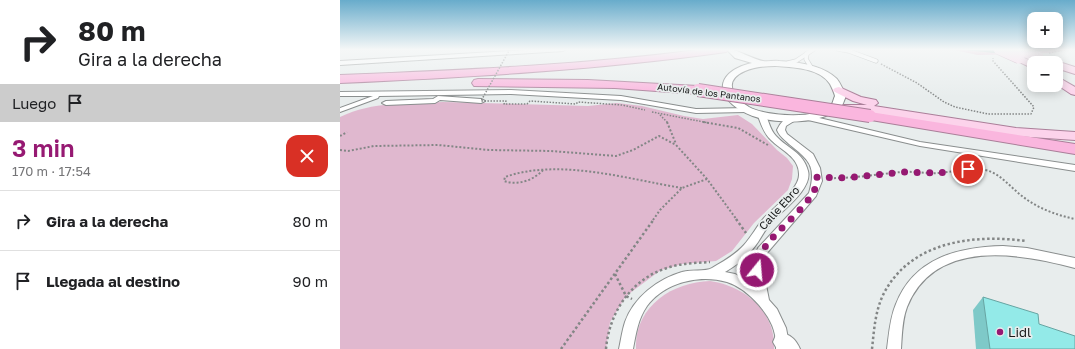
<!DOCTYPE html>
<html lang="es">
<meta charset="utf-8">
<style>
:root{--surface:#fff;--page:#f6f6f6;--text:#202124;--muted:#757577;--line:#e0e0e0;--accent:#961972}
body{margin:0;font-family:"Golos Text",sans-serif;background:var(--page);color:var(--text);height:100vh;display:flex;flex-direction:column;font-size:15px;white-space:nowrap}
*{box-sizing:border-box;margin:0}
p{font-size:13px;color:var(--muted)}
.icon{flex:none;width:22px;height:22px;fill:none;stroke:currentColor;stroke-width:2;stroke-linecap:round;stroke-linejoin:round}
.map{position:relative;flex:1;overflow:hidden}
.panel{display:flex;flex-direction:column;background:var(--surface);width:340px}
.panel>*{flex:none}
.top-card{background:#fff;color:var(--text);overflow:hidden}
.buttons{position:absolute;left:687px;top:12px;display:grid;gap:8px}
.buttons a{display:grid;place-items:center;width:36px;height:36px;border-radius:8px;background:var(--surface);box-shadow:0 2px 10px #0003;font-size:20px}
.pin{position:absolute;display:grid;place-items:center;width:34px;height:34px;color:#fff;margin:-17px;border:2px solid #fff;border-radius:50%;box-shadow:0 1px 4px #0007}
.me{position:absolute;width:44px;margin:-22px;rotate:17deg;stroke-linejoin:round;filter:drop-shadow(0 0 3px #0008)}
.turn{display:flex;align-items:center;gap:14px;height:84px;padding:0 12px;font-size:18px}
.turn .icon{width:52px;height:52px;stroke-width:2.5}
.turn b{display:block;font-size:28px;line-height:34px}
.then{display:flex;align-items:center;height:38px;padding:0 12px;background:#0003;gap:8px;font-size:15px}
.round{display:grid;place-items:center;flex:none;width:42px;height:42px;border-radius:12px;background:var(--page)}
.headline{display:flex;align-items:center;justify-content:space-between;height:68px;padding:0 12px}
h1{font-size:24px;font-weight:600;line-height:30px;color:var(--accent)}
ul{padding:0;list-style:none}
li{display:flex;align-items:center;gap:12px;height:60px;padding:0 12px;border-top:1px solid var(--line)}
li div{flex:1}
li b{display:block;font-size:15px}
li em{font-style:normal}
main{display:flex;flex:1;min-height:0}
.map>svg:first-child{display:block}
.green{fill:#e0b8cf}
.forest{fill:#dca0c3}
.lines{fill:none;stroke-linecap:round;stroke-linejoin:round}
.stream{stroke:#3a7877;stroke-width:2.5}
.lane-casing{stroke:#8a8e8e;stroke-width:5}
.street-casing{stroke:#8a8e8e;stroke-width:2}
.secondary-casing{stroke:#8a8e8e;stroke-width:2}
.primary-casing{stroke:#aa7f99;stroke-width:2}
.highway-casing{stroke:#aa7f99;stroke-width:2}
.path-far2{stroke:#838686;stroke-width:1.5;stroke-dasharray:1.5 1.5;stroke-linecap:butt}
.path-far1{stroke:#838686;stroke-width:2;stroke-dasharray:2 2;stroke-linecap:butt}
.path{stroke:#838686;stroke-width:2.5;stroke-dasharray:2.5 2.5;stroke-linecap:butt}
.lane{stroke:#fff;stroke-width:3.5}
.street{fill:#fff;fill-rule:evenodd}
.secondary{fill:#fff;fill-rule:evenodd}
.primary{fill:#fcd3eb;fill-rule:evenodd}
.highway{fill:#fab6de;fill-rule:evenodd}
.primary-bridge-casing{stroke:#aa7f99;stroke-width:12;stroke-linecap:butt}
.highway-bridge-casing{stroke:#aa7f99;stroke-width:14;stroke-linecap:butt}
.path-bridge{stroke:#838686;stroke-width:1.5;stroke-dasharray:1.5 1.5;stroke-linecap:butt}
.primary-bridge{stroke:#fcd3eb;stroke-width:11}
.highway-bridge{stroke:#fab6de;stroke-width:12}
.wall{fill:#7ec9c8}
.building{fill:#93eae8;stroke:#67a4a2}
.route{stroke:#961972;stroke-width:7;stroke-dasharray:0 12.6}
.poi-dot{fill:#961972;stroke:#e8eded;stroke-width:1.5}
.labels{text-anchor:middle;stroke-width:3.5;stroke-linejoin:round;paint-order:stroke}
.far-street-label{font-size:9px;fill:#161818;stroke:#e8eded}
.street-label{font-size:11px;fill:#161818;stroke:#e8eded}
.near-poi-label{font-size:13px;fill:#161818;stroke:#e8eded;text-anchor:start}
</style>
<main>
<section class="panel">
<div class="top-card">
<div class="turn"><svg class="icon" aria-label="right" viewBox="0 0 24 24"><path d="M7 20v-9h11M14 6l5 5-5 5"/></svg><div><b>80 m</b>Gira a la derecha</div></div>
<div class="then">Luego<svg class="icon" aria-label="arrive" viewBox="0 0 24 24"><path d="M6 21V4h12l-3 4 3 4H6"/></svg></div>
</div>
<div class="headline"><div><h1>3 min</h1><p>170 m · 17:54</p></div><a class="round" style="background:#d93025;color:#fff"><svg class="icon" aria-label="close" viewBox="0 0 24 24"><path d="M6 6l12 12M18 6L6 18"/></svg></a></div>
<ul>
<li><svg class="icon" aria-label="right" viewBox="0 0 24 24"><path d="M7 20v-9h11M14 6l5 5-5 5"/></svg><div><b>Gira a la derecha</b></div><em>80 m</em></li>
<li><svg class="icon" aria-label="arrive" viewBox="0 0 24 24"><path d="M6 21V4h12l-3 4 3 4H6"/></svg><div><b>Llegada al destino</b></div><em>90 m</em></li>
</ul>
</section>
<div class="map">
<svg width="735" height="349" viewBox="0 0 735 349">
<rect width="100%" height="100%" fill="#e8eded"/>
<g class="green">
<path d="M 103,102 L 248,106 L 277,103 L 302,106 L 344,116 L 363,119 L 398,115 L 412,124 L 437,150 L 447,158 L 453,166 L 452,179 L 448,190 L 414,223 L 392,251 L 376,261 L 342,264 L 321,270 L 286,296 L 270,322 L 266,349 L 0,349 L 0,117 C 34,101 66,104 103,102 Z"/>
<path d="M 370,281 C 404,286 436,311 434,349 L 296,349 C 294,307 332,282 370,281 Z"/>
</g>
<polygon class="forest" points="609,49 731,49 712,53 638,55"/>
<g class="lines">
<g class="stream">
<polyline points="627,49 658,52"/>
<polyline points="690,50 712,49"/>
</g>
<defs>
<g id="lane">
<polyline points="498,49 509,51 536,61"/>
<polyline points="467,53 466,59 472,69"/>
<polyline points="448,63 456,61 474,49"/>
</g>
<g id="street">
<polygon points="203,49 226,49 223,51 0,65 0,61"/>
<polygon points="171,90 281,96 356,109 407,108 411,110 407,112 356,113 281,100 171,94 39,96 38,98 0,112 0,108 33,96 0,96 0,92"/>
<polygon points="98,96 141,99 145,101 141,103 100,100 95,103 46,105 42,103 46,101 93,99"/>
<path d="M 419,114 L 425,114 C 429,121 430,130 436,136 C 448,149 463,152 468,171 C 473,189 441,211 430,224 C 423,232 419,243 411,251 C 404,260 395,266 385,272 L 395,274 L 413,284 L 411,270 L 418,248 L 469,193 C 477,166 469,160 449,144 C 444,139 440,137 437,130 C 440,123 446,116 454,117 L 454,121 L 446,126 L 445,130 L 447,134 L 473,154 L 480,168 L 482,181 L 476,196 L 427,253 L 423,270 L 429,300 L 437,309 L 446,328 L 450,349 L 436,349 C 437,331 430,318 419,305 C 410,295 400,286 387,282 C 360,274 325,282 307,306 C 298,319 296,333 293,349 L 279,349 C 281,340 282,331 285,322 C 294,297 318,279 342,272 C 351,269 365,272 372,268 C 384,261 395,255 404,245 C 412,236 417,226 424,218 C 434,207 460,189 459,174 C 459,157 441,150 431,140 C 424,134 421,124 418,116 Z"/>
<polygon points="468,116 471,116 580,142 735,165 735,171 580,146 468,120"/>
<path d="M 663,246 L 687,248 L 735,258 L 735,268 C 679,253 595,238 567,307 C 562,320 562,335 561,349 L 547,349 C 549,334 550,318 556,304 C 574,258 618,247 663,246 Z"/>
</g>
<g id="secondary">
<path d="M 389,49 C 393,48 415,60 423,61 C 428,62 434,60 439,61 C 458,62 483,65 497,79 C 501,84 503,90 506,96 C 504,100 503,106 499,109 C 477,126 425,125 402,111 C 371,93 380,70 412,63 L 395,58 L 388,51 ZM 435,66 C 452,67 480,68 490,84 C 492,88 494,92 495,96 C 494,98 493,102 492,104 C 478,121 425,116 409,107 C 393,97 382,81 405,71 C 414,67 425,66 435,66 Z"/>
<path d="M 443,333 C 452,336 456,340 460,349 L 437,349 L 433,342 L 436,335 Z"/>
</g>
<g id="primary">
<polygon points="679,55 696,63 694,63 694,69 675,60 674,58"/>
<polygon points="716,61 735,67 735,74 716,68 716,63 712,63"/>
<polygon points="716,76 735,87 735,95 731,94 716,84"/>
<polygon points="499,87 521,97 536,100 538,103 534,106 676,128 735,132 735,140 676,136 538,114 499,112 495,111 493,108 495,105 527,105 513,101 495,92 493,90 495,88"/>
</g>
<g id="highway">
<path d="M 365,49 L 391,49 L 386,52 C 258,70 129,77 0,83 L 0,75 C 122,70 244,65 365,49 Z"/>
<polygon points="138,79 248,80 358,86 363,87 364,90 363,93 358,94 275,88 134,86 132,83 134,80"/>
<polygon points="530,112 735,144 735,154 525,119 523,116 525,113"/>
</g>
</defs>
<use href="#lane" class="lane-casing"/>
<use href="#street" class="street-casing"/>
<use href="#secondary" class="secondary-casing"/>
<use href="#primary" class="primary-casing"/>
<use href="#highway" class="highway-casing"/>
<g class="path-far2">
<polyline points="709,53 729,49"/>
<polyline points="541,64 577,83 604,102 615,107 648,114 691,114 694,107 653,61 653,58"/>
<polyline points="312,112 369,123"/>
<polyline points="320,115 328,123"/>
</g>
<g class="path-far1">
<polyline points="327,122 336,144"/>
<polyline points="363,122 398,128 428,145"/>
<polyline points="0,136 7,132"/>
<polyline points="0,150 8,151 34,146 98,145 149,150 211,151 276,156 293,150 319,136 336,145 367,179 397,220"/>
<path d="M 203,170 C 194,180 178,186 164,181 L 165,177 C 219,158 287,179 342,188"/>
<path d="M 486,178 C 512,179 537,174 562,172 C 575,171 587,174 599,173 C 614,172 630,167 645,170 C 660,173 670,187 682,196 C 697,208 716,215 735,219"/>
<polyline points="313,220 320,210 342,188 367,179"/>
</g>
<g class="path">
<polyline points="396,219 406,233"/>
<polyline points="275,274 286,296 292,299"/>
<polyline points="221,349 314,219"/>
<path d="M 266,349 C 269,313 291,279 327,268 C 341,263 356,263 370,262"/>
<path d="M 532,349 C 534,331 535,312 543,295 C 570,241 633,234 687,241"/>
</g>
<use href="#lane" class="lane"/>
<use href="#street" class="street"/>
<use href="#secondary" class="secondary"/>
<use href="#primary" class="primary"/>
<use href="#highway" class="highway"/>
<defs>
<g id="primary-bridge">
<polyline points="659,49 679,58"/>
<polyline points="678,49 698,57"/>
</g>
<polyline id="highway-bridge" points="358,90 530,116"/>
</defs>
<use href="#primary-bridge" class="primary-bridge-casing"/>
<use href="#highway-bridge" class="highway-bridge-casing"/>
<polyline class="path-bridge" points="170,49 141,101 166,101 164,104 187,104 190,101 236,104 238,102 282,105 305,110"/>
<use href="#primary-bridge" class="primary-bridge"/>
<use href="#highway-bridge" class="highway-bridge"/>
</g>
<polygon class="wall" points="643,297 699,324 735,349 636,349 633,310"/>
<polygon class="building" points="643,297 698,314 699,324 735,336 735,349 650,349"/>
<linearGradient id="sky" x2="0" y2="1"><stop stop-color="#68accb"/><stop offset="0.51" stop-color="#f5f7f7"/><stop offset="1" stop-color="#f5f7f7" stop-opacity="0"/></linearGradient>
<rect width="735" height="97" fill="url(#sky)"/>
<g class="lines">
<path class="route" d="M 417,270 C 418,264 419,257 422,252 C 433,230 480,201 477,177 L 506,178 L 563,172 L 598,173 L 628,169"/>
</g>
<circle class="poi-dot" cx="660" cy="332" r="4"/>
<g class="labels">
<g class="far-street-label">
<text transform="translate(369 93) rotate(7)" y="3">Autovía de los Pantanos</text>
</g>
<g class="street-label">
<text transform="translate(439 208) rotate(-48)" y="4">Calle Ebro</text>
</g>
<g class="near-poi-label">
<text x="668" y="337">Lidl</text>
</g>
</g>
</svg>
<div class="buttons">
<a>+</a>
<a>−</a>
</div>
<div class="pin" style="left:628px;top:169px;background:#d93025"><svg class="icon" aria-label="arrive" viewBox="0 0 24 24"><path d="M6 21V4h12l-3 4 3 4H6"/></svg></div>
<svg class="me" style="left:417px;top:270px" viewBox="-20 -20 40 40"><circle r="17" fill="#961972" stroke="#fff" stroke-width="3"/><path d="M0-11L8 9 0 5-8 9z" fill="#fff"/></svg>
</div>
</main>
